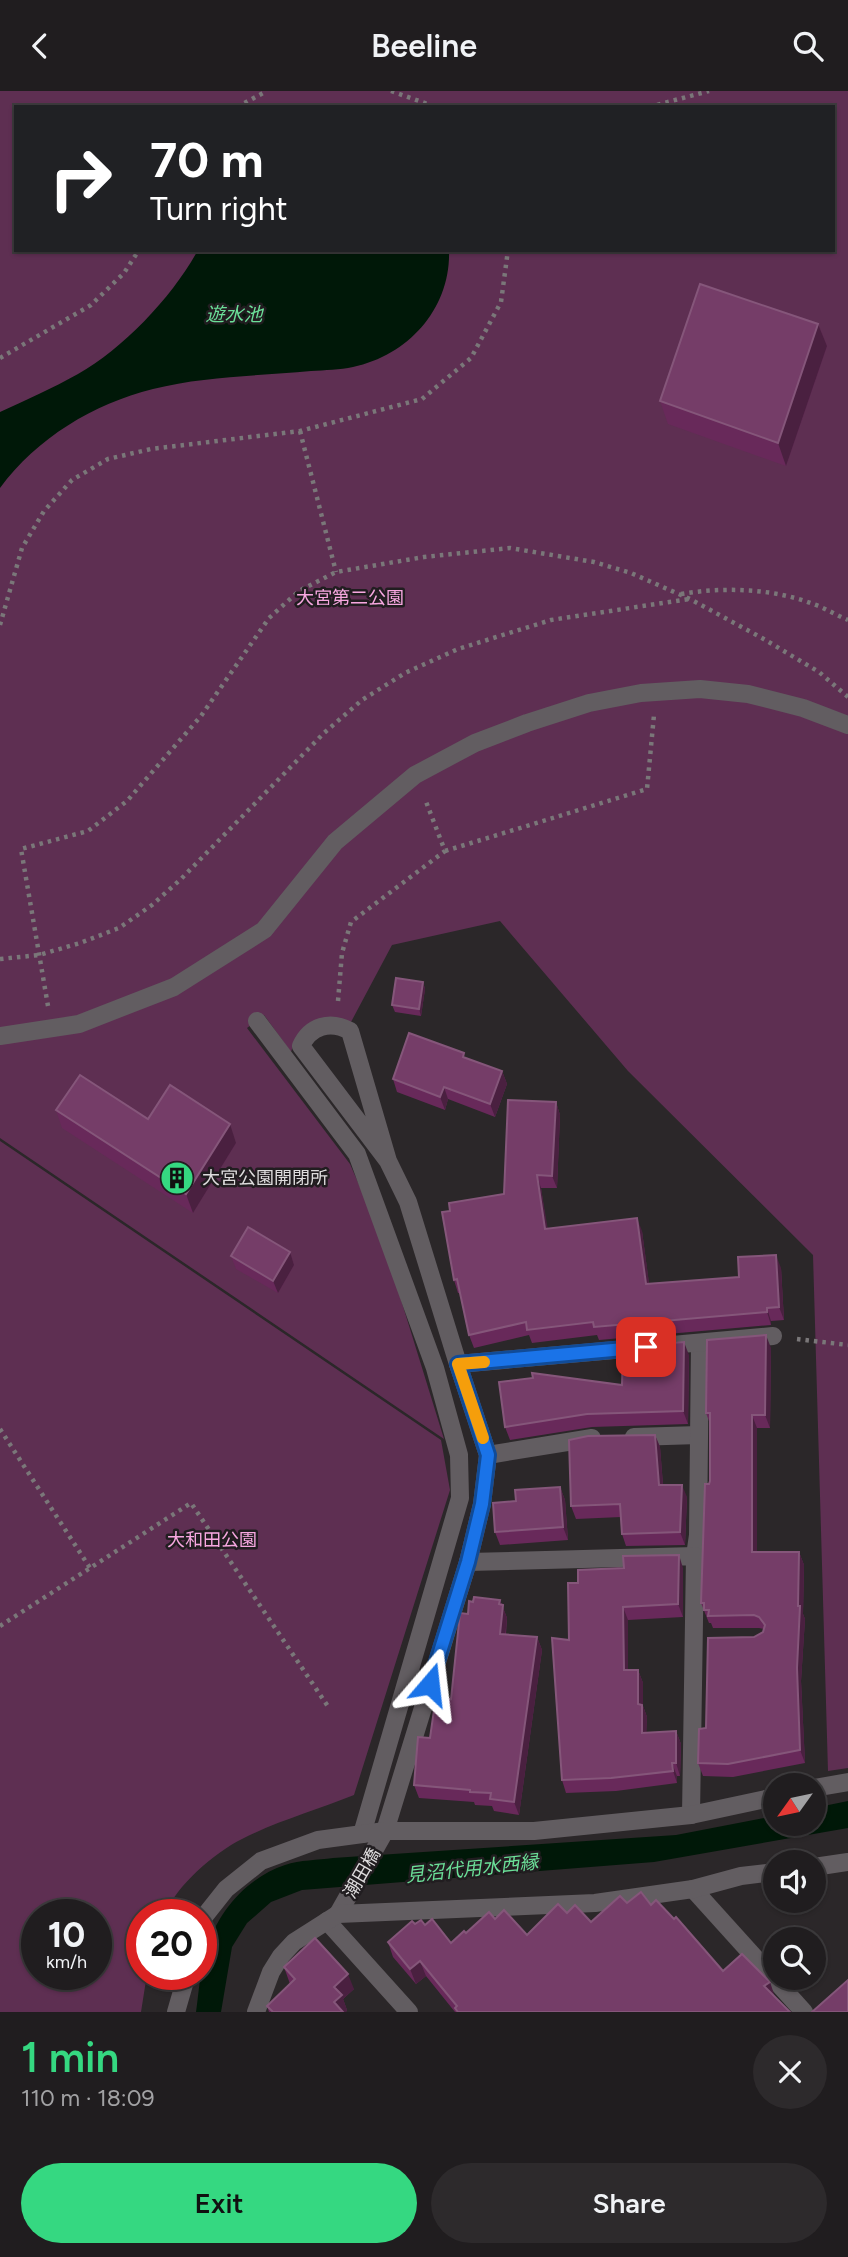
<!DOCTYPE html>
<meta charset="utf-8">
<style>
:root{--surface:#201d1f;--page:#2d2a2c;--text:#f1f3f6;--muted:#a2a2a4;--line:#3d3b3d;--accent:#35d881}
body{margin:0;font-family:Figtree,"Noto Sans JP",sans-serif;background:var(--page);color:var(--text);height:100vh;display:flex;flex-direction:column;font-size:26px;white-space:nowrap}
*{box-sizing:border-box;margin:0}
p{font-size:23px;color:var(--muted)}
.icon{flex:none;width:38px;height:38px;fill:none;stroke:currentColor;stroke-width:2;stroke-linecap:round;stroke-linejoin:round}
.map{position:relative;height:1921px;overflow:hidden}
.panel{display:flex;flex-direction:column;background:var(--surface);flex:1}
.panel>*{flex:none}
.guide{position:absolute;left:14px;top:14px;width:821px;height:147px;border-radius:0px;box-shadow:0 2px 5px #0004,0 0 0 2px var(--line);background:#202124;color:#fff;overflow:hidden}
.needle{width:46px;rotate:237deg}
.fabs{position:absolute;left:763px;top:1682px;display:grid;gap:14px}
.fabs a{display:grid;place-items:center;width:63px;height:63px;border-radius:50%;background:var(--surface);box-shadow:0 2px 5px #0004,0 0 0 2px var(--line);font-size:35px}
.speed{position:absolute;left:21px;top:1808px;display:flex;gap:14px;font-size:35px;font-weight:700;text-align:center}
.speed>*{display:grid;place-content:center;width:91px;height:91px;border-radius:50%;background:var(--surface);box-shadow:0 2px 5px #0004,0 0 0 2px var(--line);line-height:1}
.speed small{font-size:18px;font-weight:400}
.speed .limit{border:10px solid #d22;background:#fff;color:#111}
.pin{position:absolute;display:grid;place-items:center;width:60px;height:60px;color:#fff;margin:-30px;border-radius:14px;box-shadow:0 4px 10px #0006}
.me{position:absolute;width:77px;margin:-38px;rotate:17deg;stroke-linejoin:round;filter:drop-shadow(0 0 5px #0008)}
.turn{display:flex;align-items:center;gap:24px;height:147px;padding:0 21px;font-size:32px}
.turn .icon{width:91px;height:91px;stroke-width:2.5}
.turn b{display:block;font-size:49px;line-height:60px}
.round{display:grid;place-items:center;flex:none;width:74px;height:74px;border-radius:37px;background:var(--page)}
.headline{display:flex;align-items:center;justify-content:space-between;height:119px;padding:0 21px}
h1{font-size:42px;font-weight:600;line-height:52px;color:var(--accent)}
.cta{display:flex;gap:14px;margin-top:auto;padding:14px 21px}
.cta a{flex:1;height:80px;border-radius:42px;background:var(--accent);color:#111;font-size:28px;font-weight:600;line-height:80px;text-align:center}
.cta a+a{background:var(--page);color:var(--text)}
header{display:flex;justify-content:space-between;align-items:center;height:91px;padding:0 21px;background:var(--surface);font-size:32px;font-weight:600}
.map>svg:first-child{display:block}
.green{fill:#5e2f52;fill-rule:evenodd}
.water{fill:#001808}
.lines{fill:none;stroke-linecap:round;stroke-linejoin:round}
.path{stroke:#7a7779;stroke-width:4.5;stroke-dasharray:3.5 5;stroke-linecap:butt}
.minor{stroke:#625d61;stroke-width:18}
.wall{fill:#68295a}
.shaded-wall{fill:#4a2040}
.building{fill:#753d68;stroke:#85567a;stroke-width:2}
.route-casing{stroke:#114b97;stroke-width:18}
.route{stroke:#1a73e8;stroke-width:12}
.slow{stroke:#f59e0b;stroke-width:12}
.labels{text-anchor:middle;stroke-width:5;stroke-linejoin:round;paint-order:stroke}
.park-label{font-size:18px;fill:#f7a7e0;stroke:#211d20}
.poi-label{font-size:18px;fill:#dedcdd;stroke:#211d20;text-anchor:start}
.street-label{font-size:18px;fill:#dedcdd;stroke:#211d20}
.water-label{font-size:19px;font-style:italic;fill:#6bdf98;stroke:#211d20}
</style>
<header><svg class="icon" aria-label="back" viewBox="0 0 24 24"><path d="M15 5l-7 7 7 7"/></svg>Beeline<svg class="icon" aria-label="search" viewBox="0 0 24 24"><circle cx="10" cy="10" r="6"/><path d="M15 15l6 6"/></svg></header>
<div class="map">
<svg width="848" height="1921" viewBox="0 0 848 1921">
<rect width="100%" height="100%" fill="#2b2729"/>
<g class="green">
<path d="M 0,0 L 848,0 L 848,1677 L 828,1680 L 813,1164 L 628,980 L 500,830 L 392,854 L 351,931 C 320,922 301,928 291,961 L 264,924 L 247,937 L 350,1073 L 381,1144 L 444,1348 L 0,1047 ZM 16,16 L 833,16 L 833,159 L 16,159 Z"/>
<path d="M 0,1050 L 441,1349 L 450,1399 L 354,1704 C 317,1719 277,1730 242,1748 C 214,1762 176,1795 165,1823 L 142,1824 L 142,1883 L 147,1883 L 141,1921 L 0,1921 ZM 37,1824 L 96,1824 L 96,1883 L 37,1883 Z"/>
</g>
<g class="water">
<path d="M 198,159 L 449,159 C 451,217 409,264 353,276 C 340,279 325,279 311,280 C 259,285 204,285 153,298 C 93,313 37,347 0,397 L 0,321 C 26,309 53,297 78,283 C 124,257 173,205 198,159 Z"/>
<path d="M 848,1710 L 848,1737 L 654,1771 L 302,1799 L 271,1811 L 247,1832 L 232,1856 L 221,1921 L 196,1921 C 199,1900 200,1878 207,1857 C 218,1820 248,1786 285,1774 C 300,1769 318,1769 333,1767 L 676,1744 L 775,1725 L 775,1732 L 814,1732 L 814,1717 Z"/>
</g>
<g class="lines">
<g class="path">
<polyline points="391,0 436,16"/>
<polyline points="237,16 267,0"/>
<polyline points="649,16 709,0"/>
<polyline points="0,267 91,214 124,182 139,159"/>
<polyline points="300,340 336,481"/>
<path d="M 681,503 C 722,496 773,497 813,513 C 825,517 836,524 848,529"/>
<polyline points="0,534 22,457 44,420 72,389 108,368 151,358 300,340 422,308 471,267 501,211 508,159"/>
<polyline points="445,760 647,698 654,624"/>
<polyline points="0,868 39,864 80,852 119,837 152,814 181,788 324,642 362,609 405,582 458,558 551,529 689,508"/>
<polyline points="338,910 342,862 351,831 445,760 425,708"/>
<polyline points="48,915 21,758 88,740 127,710 201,625 269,527 299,500 336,481 424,466 510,457 594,471 631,482 690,508 762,547 819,581 848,606"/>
<polyline points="797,1248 848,1254"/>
<polyline points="0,1338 90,1477"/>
<polyline points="0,1535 191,1412 329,1617"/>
</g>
<g class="minor">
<polyline points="257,930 357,1063 435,1277 459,1364 460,1407 362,1743"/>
<polyline points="0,945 79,933 174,896 264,839 335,751 415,684 475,652 527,632 589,612 641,602 700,598 748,603 803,617 848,634"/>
<path d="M 388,1070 L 350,940 C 330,929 310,935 301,955 L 388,1070 L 408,1111 L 458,1273"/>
<polyline points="634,1346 699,1344"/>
<polyline points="488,1364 592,1347"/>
<polyline points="695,1465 698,1444 700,1252"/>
<polyline points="468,1471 695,1465 691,1724"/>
<polyline points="814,1697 848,1691"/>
<polyline points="814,1776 848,1771"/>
<polyline points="693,1798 804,1921"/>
<polyline points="338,1823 385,1740 468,1471 482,1413 488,1364 458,1273 773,1245"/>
<polyline points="327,1830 409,1921"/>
<polyline points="201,1832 203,1827 226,1798 261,1770 318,1749 385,1740 534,1740 691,1724 775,1706"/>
<polyline points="176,1921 187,1883"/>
<polyline points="256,1921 271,1881 281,1865 294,1851 338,1823 595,1812 693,1798 741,1785 775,1781"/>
</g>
</g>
<g class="wall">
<polygon points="818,233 827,255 786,375 668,333 660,310"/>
<polygon points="423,891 425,898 421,925 395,921 392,914"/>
<polygon points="466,967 502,980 507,993 495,1026 448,1008 445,1019 397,1001 393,988"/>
<polygon points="556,1011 560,1024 557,1097 541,1097 547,1138 642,1140 649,1193 739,1186 781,1177 784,1229 771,1230 771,1234 599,1249 597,1244 532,1252 529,1244 474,1257 469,1244 460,1202 458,1202 454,1189 450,1120 504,1103"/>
<polygon points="56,1019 148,1028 236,1052 193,1122 62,1037"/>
<polygon points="290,1161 294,1174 278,1202 236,1178 231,1165"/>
<polygon points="771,1257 770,1337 757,1337 757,1461 799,1461 804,1474 803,1523 805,1528 801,1590 805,1672 733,1686 703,1685 698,1672 706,1637 754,1546 763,1541 764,1538 759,1537 713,1537 711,1532 709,1532 701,1512 709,1393 710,1390 710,1333 706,1322"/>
<polygon points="689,1264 688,1333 592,1336 510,1349 505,1336 622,1294"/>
<polygon points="655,1344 660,1356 663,1394 687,1406 685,1454 626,1455 622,1443 621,1426 576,1428 571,1415"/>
<polygon points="560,1396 565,1409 568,1449 500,1454 495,1441 516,1410"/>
<polygon points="683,1477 683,1526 628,1529 628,1579 638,1579 643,1592 643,1615 647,1626 646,1642 676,1640 681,1653 680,1685 677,1685 677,1692 616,1700 566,1702 562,1689 569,1549 578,1492"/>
<polygon points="500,1509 507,1527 506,1543 537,1546 542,1559 519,1724 494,1720 492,1715 475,1714 474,1711 419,1707 414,1694 430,1647 442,1620 451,1608 468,1523 473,1511"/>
<polygon points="627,1812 651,1814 674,1828 723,1880 775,1906 790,1921 455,1921 426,1885 416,1893 393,1866 388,1851 415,1833 425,1834 451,1852 466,1842 495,1828 527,1844 567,1822 591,1831"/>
<polygon points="284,1876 354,1898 343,1908 347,1919 346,1921 269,1921 267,1915 290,1893"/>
</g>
<g class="shaded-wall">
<polygon points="818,233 827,255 786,375 778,352"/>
<polygon points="423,891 425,898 421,925 419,918"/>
<polygon points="502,980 507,993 495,1026 490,1013"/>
<polygon points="444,996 448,1008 445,1019 440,1006"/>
<polygon points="556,1011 560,1024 557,1097 552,1085"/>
<polygon points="230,1033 236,1052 193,1122 186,1103"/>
<polygon points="537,1084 541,1097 550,1151 545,1138"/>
<polygon points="637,1127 642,1140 651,1206 646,1193"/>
<polygon points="290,1161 294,1174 278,1202 273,1190"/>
<polygon points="776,1164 781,1177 784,1229 779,1216"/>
<polygon points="767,1217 771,1230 771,1234 767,1221"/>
<polygon points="766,1244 771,1257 770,1337 765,1324"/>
<polygon points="684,1251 689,1264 688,1333 683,1320"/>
<polygon points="752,1324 757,1337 757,1473 752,1461"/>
<polygon points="655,1344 660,1356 664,1407 659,1394"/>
<polygon points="682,1394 687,1406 685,1454 680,1441"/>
<polygon points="560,1396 565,1409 568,1449 563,1436"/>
<polygon points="799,1461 804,1474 803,1523 805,1528 801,1590 805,1672 800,1659 797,1577"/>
<polygon points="679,1464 683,1477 683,1526 678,1513"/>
<polygon points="500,1509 507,1527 504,1556 500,1543"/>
<polygon points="623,1516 628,1529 628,1591 624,1579"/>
<polygon points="537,1546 542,1559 519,1724 514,1711"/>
<polygon points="638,1579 643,1592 643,1615 647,1626 646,1655 642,1642 638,1613"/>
<polygon points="676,1640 681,1653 680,1685 676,1672"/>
<polygon points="672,1672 677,1685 677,1692 673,1680"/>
<polygon points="420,1870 426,1885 416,1893 410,1878"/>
<polygon points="348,1883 354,1898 343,1908 347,1919 346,1921 337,1921 334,1911 334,1896"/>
<polygon points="770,1891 775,1906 764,1895"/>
</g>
<g class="building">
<polygon points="700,193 818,233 778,352 660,310"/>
<polygon points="396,887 423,891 419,918 392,914"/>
<polygon points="409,942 464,962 463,966 502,980 490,1013 444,996 440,1006 393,988"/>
<polygon points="80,984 148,1028 170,994 230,1033 186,1103 56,1019"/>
<polygon points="508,1009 556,1011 552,1085 537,1084 545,1138 637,1127 646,1193 739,1186 738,1166 776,1164 779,1216 767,1217 767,1221 594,1236 593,1231 527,1239 526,1231 469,1244 457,1188 454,1189 442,1121 450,1120 449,1112 504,1103"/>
<polygon points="248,1136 290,1161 273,1190 231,1165"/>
<polygon points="766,1244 765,1324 752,1324 752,1461 799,1461 798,1515 800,1515 797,1577 800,1659 728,1673 698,1672 699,1638 706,1637 708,1547 754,1546 763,1541 765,1534 759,1526 754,1524 708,1525 709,1519 704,1519 704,1512 701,1512 705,1393 709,1393 710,1390 710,1322 706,1322 707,1249"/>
<polygon points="684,1251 683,1320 587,1323 505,1336 499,1291 533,1287 532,1282 622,1294 623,1256"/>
<polygon points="655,1344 659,1394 682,1394 680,1441 622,1443 620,1413 571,1415 569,1349 588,1345"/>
<polygon points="560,1396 563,1436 495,1441 493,1412 516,1410 515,1399"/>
<polygon points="679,1464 678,1513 623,1516 624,1579 638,1579 638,1613 642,1614 642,1642 676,1640 676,1672 672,1672 673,1680 611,1687 562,1689 552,1547 569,1549 568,1492 578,1492 578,1479 624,1477 623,1465"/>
<polygon points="474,1506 500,1509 499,1513 503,1514 500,1543 537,1546 514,1711 490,1708 491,1702 470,1701 470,1699 414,1694 418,1646 430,1647 434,1619 442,1620 444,1607 451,1608 460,1522 468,1523 469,1510 473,1511"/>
<polygon points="641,1801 651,1814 656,1809 674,1828 676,1826 723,1880 742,1863 770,1891 764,1895 790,1921 458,1921 455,1917 457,1915 420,1870 410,1878 388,1851 412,1830 415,1833 421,1829 425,1834 432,1828 451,1852 464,1840 466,1842 489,1821 495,1828 504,1819 527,1844 558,1813 567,1822 575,1814 591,1831 620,1805 627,1812"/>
<polygon points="315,1847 348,1883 334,1896 342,1904 334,1911 343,1921 273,1921 267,1915 295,1888 284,1876"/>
<polygon points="848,1889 848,1921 812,1921"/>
</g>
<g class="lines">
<defs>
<polyline id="route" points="430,1593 468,1471 482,1413 488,1364 458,1273 646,1256"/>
</defs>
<use href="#route" class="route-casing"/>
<use href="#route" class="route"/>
<polyline class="slow" points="483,1347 458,1273 484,1271"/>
</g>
<defs>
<symbol id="building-disc" viewBox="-11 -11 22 22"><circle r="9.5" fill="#35d881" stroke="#211d20"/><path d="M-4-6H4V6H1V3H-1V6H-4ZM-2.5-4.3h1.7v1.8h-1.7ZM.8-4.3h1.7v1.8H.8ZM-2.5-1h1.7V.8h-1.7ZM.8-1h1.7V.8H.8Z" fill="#111"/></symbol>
</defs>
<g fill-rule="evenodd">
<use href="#building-disc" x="158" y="1068" width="38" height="38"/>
</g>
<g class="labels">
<g class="park-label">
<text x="350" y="513">大宮第二公園</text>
<text x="212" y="1455">大和田公園</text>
</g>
<g class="poi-label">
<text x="202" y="1093">大宮公園開閉所</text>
</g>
<g class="street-label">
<text transform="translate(362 1782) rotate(-60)" y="6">潮田橋</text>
</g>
<g class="water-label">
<text x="234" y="230">遊水池</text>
<text transform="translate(472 1777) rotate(-6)" y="7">見沼代用水西縁</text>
</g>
</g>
</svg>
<div class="fabs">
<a><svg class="needle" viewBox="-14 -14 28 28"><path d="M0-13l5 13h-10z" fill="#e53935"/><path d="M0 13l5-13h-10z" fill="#a2a2a4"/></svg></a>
<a><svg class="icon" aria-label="sound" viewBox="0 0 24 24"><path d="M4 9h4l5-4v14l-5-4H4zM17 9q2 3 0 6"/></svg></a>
<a><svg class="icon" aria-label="search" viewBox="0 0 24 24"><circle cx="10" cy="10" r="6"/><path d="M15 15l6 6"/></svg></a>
</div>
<div class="speed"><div>10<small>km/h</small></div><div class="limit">20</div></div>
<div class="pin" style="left:646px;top:1256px;background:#d93025"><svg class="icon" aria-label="arrive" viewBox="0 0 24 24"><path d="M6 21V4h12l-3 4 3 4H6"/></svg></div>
<svg class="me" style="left:430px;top:1593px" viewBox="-20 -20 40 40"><path d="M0-17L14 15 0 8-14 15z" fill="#1a73e8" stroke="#fff" stroke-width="4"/></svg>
<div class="guide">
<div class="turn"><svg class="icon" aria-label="right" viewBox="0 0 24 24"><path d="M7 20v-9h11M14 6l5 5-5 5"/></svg><div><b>70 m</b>Turn right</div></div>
</div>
</div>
<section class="panel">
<div class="headline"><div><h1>1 min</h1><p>110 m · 18:09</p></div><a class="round"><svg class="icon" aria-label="close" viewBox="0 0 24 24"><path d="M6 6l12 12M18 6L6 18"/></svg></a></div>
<div class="cta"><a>Exit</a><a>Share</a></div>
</section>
